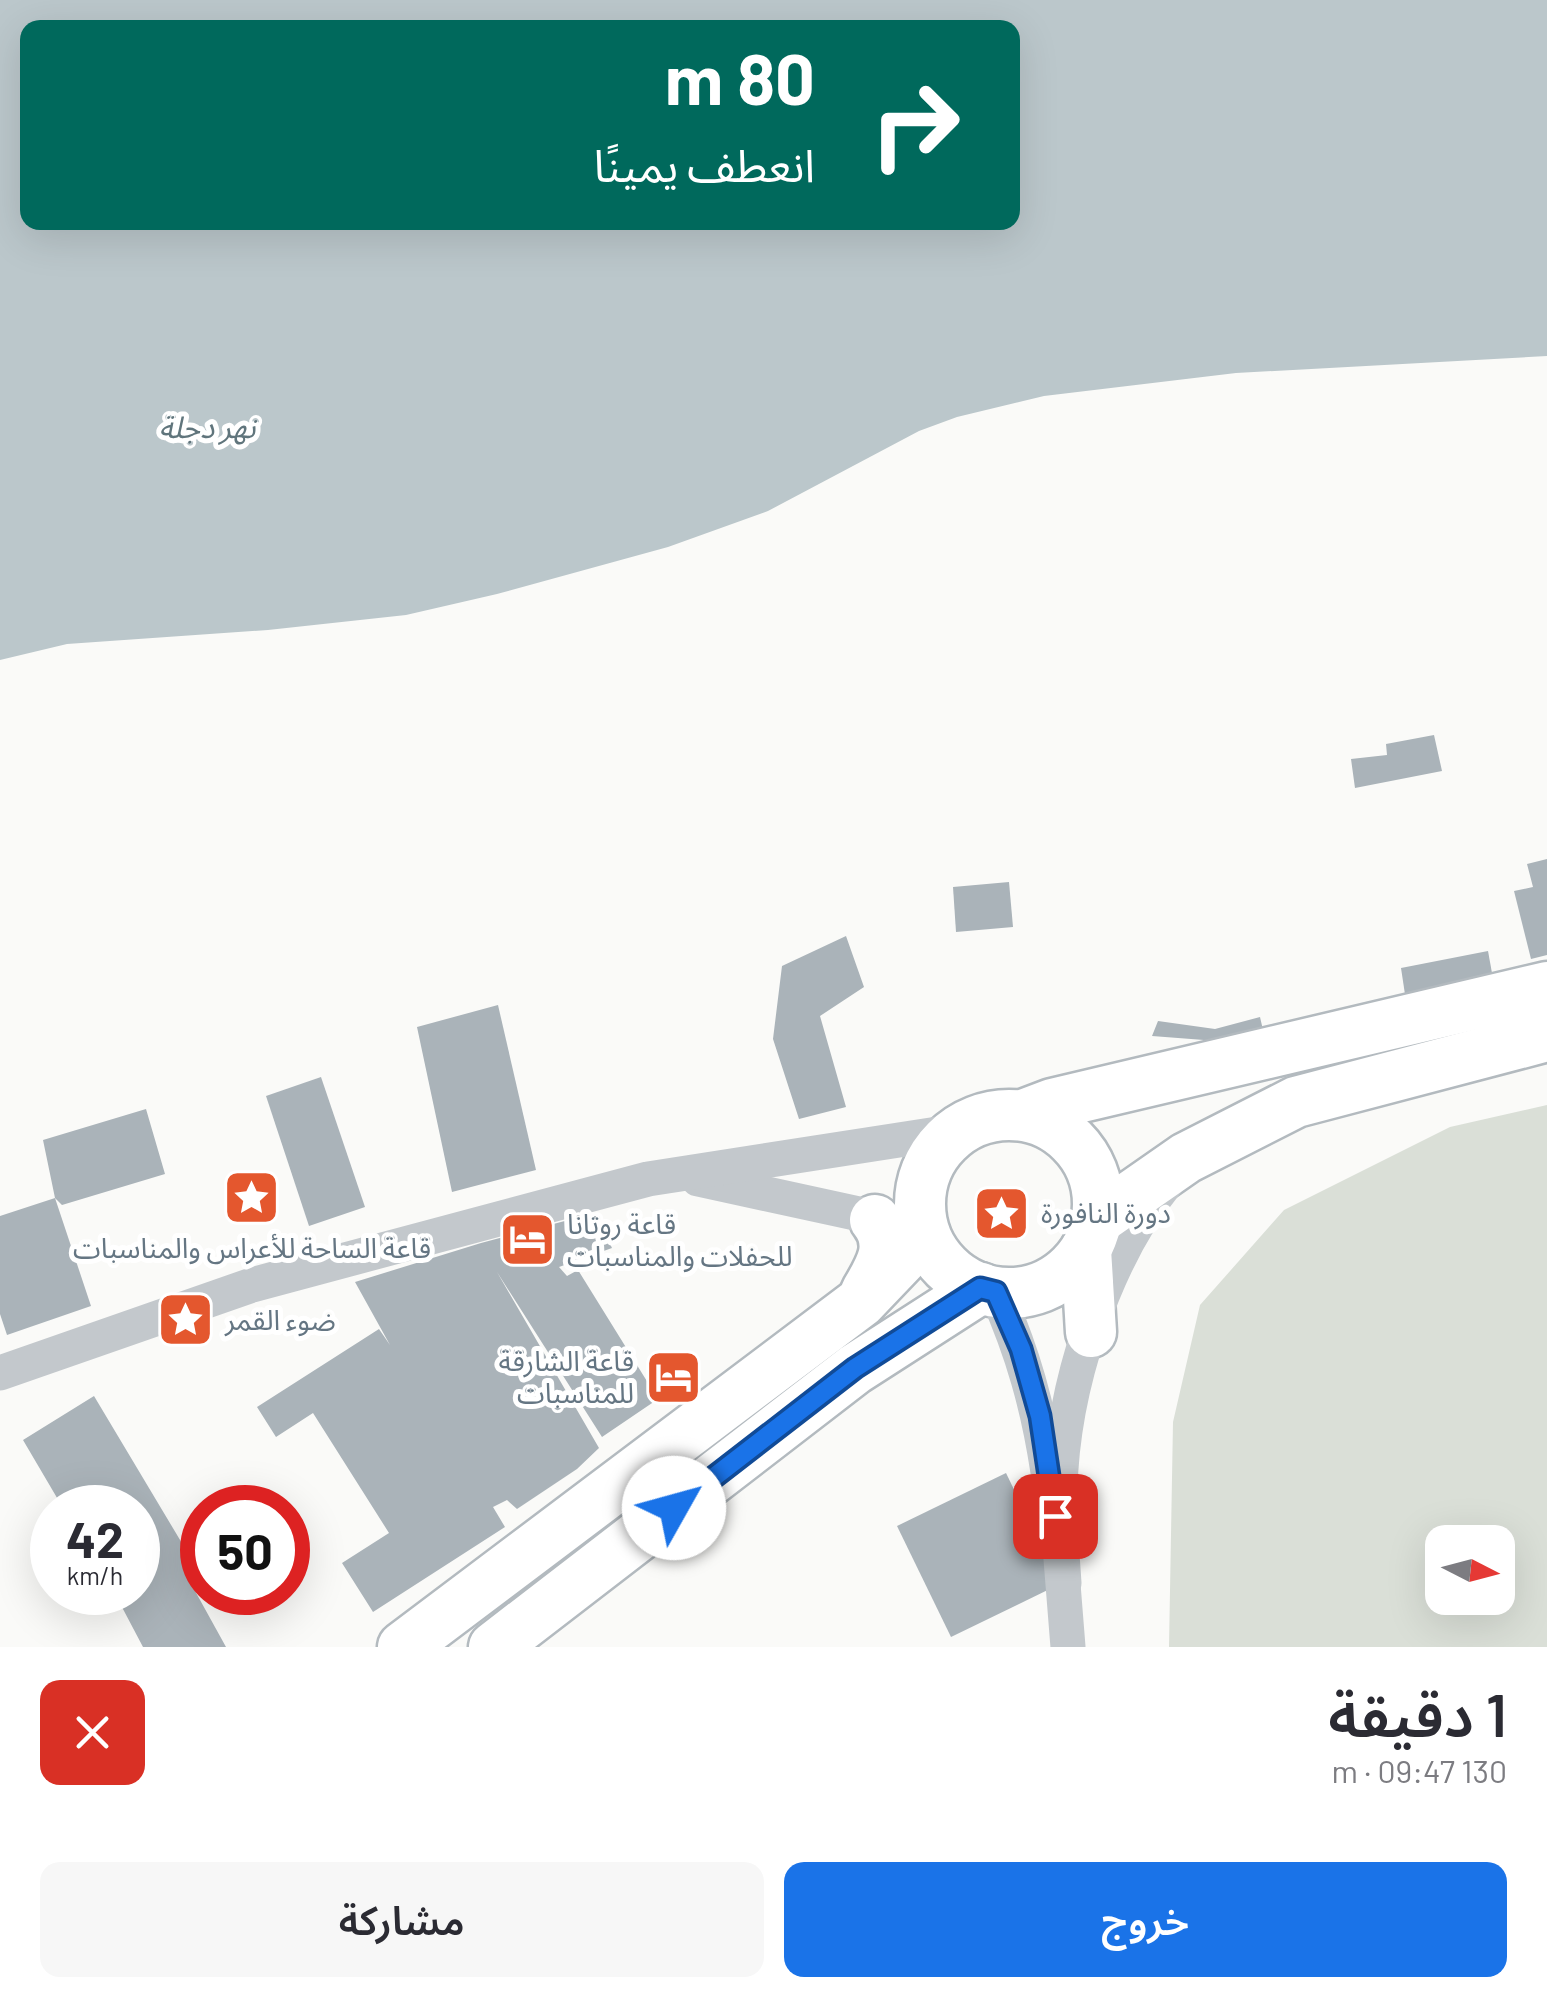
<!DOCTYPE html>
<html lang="ar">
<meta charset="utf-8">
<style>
:root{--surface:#fff;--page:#f7f7f7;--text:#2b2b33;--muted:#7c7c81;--accent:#1a73e8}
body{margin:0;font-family:Barlow,"Noto Sans Arabic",sans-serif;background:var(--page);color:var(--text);direction:rtl;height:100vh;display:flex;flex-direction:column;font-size:38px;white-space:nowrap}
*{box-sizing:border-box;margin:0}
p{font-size:32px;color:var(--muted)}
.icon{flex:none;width:55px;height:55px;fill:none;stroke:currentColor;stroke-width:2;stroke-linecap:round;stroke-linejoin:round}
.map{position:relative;height:1647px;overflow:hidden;direction:ltr}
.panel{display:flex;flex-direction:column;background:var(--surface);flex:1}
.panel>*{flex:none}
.hud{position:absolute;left:20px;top:20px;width:1000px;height:210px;border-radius:20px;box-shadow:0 10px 40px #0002;direction:rtl;background:#00695c;color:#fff;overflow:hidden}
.needle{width:65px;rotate:96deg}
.buttons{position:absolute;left:1425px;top:1525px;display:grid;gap:20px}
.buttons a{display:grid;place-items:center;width:90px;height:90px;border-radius:20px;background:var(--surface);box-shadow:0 10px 40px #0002;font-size:50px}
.speed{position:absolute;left:30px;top:1485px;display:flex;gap:20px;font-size:50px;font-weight:700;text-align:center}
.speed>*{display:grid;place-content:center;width:130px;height:130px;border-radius:50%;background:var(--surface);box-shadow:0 10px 40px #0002;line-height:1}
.speed small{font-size:25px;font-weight:400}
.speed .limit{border:15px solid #d22;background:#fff;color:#111}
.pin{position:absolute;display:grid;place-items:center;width:85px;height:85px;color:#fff;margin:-42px;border-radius:20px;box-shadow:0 5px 15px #0006}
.me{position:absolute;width:110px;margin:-55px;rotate:52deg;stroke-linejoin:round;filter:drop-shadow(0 0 8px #0008)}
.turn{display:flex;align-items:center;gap:35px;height:210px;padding:0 40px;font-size:45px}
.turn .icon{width:130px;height:130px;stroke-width:2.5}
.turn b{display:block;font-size:70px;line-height:85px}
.round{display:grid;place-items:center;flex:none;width:105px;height:105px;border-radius:20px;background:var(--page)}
.headline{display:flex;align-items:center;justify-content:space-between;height:170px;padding:0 40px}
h1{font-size:60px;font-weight:600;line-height:75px}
.primary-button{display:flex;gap:20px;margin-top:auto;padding:20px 40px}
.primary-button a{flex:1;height:115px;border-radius:20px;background:var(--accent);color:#fff;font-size:40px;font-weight:600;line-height:115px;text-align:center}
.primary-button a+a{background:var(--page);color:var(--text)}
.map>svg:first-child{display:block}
.green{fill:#dadfd7;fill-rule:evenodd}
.water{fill:#bbc7cb;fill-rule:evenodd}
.building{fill:#aab3b9}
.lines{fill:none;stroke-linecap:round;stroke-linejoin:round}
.secondary-casing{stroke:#b3babf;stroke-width:55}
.minor{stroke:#c3c8cc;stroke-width:35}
.secondary{stroke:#fff;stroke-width:50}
.route-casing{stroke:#114b97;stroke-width:25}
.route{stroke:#1a73e8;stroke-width:18}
.labels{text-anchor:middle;stroke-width:10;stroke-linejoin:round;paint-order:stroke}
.poi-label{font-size:28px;fill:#657683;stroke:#fff;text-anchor:start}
.water-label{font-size:30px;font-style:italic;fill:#60757c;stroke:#fff}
</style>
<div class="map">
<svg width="1547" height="1647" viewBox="0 0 1547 1647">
<rect width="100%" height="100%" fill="#fafaf8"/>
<path class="green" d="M 1547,1105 L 1547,1647 L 1169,1647 L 1173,1422 L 1200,1305 L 1284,1210 L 1450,1127 ZM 1442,1542 L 1498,1542 L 1498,1598 L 1442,1598 Z"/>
<path class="water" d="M 0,0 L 1547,0 L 1547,356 L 1236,373 L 1044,396 L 957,417 L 919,431 L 768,511 L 668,547 L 497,594 L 406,615 L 268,630 L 67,644 L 0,660 ZM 28,28 L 1012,28 L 1012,222 L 28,222 Z"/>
<g class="building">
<polygon points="1434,735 1442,771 1355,788 1351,759 1387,755 1386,744"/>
<polygon points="1547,859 1547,955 1531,959 1514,891 1533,887 1527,864"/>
<polygon points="1009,882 1013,927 956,932 953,887"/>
<polygon points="846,936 864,987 820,1016 846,1107 799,1119 773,1039 782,966"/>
<polygon points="1488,951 1494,984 1406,1001 1401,968"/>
<polygon points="498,1005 536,1170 452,1192 417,1027"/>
<polygon points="1260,1017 1263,1030 1217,1041 1152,1036 1158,1021 1215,1029"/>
<polygon points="321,1077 365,1207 309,1226 266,1096"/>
<polygon points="146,1109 165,1174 62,1205 55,1198 91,1306 7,1335 0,1314 0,1216 55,1198 43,1140"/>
<polygon points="595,1213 612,1248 559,1267 567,1276 578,1270 658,1399 602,1437 497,1272 599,1448 577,1469 517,1509 507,1500 493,1507 505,1527 373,1612 342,1563 389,1533 313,1413 276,1437 257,1407 379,1329 390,1345 355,1282 481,1243"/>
<polygon points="94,1396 195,1565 184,1571 226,1647 143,1647 114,1592 138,1592 138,1508 63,1508 23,1440"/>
<polygon points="1006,1473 1060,1584 951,1637 897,1526"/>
</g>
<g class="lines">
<defs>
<g id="secondary">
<polyline points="1023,1115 1052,1104 1547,987"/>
<circle cx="1009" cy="1204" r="89"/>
<polyline points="1097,1220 1186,1158 1296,1102 1547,1036"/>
<polyline points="1086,1249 1091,1332"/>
<path d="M 866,1292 C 880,1268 895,1245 875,1220"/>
<polyline points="403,1647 861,1302 925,1235"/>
<polyline points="494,1647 855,1369 981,1288"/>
</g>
</defs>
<use href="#secondary" class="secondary-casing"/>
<g class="minor">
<polyline points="698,1179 896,1222"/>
<path d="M 996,1292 C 1023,1353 1038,1406 1048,1472"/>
<polyline points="0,1373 252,1285 648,1179 957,1131"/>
<polyline points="1061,1559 1068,1647"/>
<path d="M 1064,1583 C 1062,1552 1059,1521 1060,1490 C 1062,1389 1103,1261 1167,1182"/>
</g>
<use href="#secondary" class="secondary"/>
</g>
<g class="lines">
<defs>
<polyline id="route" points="674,1508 855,1368 980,1288 996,1292 1021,1349 1040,1416 1055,1516"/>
</defs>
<use href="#route" class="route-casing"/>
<use href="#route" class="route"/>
</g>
<defs>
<symbol id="sight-square" viewBox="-11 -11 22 22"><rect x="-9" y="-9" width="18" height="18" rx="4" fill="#e4572e" stroke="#fff"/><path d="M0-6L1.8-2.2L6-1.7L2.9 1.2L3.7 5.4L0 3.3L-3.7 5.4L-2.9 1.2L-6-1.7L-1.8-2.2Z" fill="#fff"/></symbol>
<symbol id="hotel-square" viewBox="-11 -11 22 22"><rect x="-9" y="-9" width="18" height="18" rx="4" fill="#e4572e" stroke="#fff"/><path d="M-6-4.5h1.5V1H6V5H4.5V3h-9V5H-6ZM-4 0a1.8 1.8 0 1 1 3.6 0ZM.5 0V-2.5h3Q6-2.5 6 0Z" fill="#fff"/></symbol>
</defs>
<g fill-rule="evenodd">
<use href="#sight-square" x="220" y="1166" width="63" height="63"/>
<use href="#sight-square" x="970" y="1182" width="63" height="63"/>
<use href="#hotel-square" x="496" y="1208" width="63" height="63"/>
<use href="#sight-square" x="154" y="1288" width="63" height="63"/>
<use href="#hotel-square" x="642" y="1346" width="63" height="63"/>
</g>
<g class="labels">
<g class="poi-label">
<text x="1041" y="1223">دورة النافورة</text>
<text x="567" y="1234">قاعة روتانا<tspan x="567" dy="32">للحفلات والمناسبات</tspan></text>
<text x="252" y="1258" text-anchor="middle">قاعة الساحة للأعراس والمناسبات</text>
<text x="225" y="1330">ضوء القمر</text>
<text x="634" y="1371" text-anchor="end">قاعة الشارقة<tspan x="634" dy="32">للمناسبات</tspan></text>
</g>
<g class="water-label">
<text x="207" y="438">نهر دجلة</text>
</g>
</g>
</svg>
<div class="buttons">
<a><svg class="needle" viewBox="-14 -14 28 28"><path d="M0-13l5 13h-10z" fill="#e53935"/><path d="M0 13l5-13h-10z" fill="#7c7c81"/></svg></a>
</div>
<div class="speed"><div>42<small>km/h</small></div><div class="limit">50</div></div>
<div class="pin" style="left:1055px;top:1516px;background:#d93025"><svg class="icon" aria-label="arrive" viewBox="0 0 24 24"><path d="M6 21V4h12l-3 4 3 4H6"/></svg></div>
<svg class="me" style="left:674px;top:1508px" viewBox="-20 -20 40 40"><circle r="19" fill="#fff"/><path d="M0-13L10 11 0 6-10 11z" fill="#1a73e8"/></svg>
<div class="hud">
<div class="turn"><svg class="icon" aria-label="right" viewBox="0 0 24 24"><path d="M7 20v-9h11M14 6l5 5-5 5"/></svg><div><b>80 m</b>انعطف يمينًا</div></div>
</div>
</div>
<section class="panel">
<div class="headline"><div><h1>1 دقيقة</h1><p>130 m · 09:47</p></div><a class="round" style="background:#d93025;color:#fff"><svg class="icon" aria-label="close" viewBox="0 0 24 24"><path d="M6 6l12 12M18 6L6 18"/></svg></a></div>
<div class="primary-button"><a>خروج</a><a>مشاركة</a></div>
</section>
